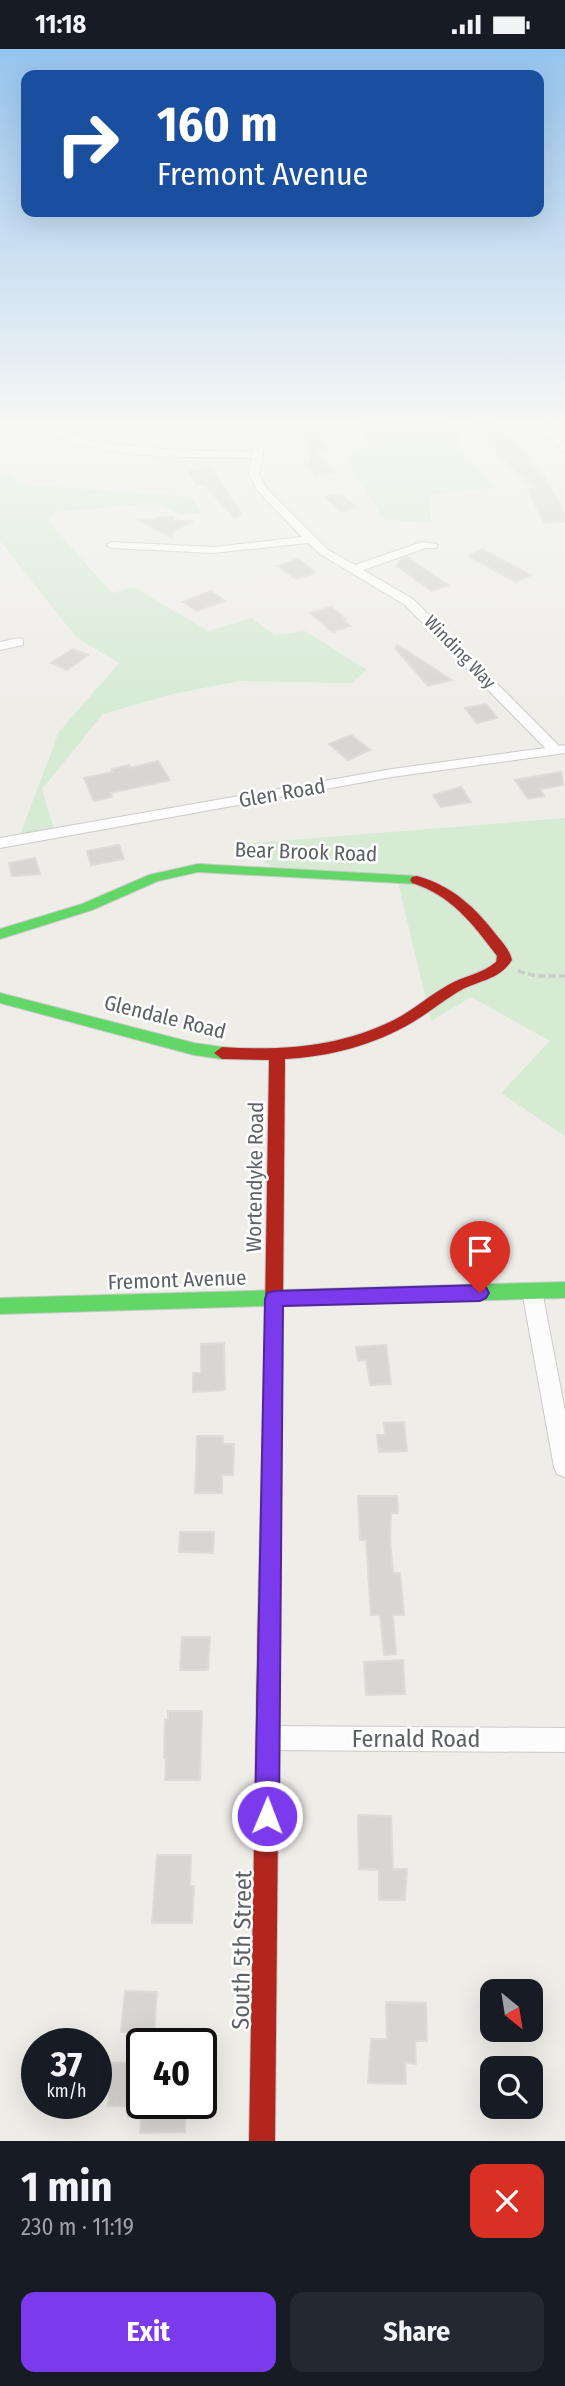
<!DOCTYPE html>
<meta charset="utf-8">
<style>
:root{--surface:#171b24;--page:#242831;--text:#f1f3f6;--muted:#9ea1a6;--accent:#7c3aed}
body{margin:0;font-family:"Fira Sans Condensed",sans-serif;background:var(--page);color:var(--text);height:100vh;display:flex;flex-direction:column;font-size:26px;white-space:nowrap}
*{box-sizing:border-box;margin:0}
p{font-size:23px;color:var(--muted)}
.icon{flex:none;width:38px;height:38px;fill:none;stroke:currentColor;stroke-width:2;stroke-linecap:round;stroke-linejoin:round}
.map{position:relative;height:2092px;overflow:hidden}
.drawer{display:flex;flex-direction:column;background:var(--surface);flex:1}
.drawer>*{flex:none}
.banner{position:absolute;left:21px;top:21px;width:523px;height:147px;border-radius:14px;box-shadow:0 7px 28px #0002;background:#1a4fa0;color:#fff;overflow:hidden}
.needle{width:46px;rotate:150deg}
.buttons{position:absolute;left:480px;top:1930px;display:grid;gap:14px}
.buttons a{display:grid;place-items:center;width:63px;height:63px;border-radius:14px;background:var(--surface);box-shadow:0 7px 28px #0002;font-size:35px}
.speed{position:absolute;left:21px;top:1979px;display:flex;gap:14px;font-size:35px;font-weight:700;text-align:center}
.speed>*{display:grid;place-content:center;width:91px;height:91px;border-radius:50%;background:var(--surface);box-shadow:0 7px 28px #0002;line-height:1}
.speed small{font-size:18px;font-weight:400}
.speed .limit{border:4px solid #111;border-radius:10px;background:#fff;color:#111}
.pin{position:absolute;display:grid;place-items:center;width:60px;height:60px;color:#fff;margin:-72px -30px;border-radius:50% 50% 50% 0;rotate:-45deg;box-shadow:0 0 7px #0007}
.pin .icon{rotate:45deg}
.me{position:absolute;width:77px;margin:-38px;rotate:1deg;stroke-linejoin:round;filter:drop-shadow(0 0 5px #0008)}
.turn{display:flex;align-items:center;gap:24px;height:147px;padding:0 21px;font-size:32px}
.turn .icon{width:91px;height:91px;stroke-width:2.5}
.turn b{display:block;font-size:49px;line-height:60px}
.round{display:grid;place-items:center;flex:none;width:74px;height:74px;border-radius:14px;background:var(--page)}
.overview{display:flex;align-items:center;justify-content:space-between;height:119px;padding:0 21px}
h1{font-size:42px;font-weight:700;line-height:52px}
.button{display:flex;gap:14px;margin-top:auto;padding:14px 21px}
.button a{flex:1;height:80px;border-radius:14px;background:var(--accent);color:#fff;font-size:28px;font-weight:700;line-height:80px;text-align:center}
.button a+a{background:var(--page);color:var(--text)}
.status{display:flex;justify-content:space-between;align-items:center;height:49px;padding:0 35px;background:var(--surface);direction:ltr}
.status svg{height:19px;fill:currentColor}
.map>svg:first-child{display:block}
.green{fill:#d6ead4}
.building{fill:#d7d6d3;stroke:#dddcd8;stroke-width:2}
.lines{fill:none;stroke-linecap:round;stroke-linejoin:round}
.street-casing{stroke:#cbcbca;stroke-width:2}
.fast-casing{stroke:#c9cac9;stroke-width:2}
.jam-casing{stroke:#c9cac9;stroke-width:2}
.path{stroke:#cacecb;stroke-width:3.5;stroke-dasharray:7 3.5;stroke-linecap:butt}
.street{fill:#fcfcfc;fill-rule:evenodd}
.fast{fill:#63d668;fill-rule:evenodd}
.jam{fill:#b3261e;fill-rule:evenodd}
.route{fill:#7c3aed;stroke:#51269a;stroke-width:2}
.labels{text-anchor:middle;stroke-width:5;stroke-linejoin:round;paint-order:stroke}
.far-street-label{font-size:18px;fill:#5d6167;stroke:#fff}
.street-label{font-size:21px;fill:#5d6167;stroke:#fff}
.near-street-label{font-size:24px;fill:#5d6167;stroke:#fff}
</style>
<div class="status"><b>11:18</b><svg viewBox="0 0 49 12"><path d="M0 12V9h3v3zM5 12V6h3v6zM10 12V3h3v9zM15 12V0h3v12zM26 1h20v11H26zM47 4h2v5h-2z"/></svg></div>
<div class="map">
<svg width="565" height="2092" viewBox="0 0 565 2092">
<rect width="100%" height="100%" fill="#eeede8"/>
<g class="green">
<polygon points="354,372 444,372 459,382 459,401 497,438 429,446 431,474 383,470 345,409 370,396"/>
<polygon points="0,422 29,436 191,448 202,464 181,466 160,454 53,463 49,473 112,544 134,538 208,582 252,569 275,586 305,582 367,621 351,634 240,632 172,645 103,665 42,740 55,784 18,791 59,683 119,614 76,588 0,492"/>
<polygon points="565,769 565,1087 501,1044 550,992 471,948 431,972 398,833 282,826 242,795"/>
</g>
<g class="building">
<polygon points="474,372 494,372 532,410 527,411 543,426 565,464 565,473 544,474 528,440 535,440 482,389 488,388 488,386"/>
<polygon points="318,382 320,386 323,386 327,401 314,402 334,424 315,428 303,415 311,414 303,383"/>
<polygon points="210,418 241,464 235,469 206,438 196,435 188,422"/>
<polygon points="341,445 357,459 341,463 325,448"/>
<polygon points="157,468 173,468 173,472 193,472 172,483 172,488 138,471 157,471"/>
<polygon points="482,500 531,526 516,533 468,507"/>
<polygon points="407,508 448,536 432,542 397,517 401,510"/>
<polygon points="298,510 314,522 310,523 313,525 296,530 277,517"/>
<polygon points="211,542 225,552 197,562 183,553"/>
<polygon points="331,558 346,570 343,571 350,577 333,583 310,564"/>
<polygon points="398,596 452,631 428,637 395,599"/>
<polygon points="73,600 88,606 67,621 51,614"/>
<polygon points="486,655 497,669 477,674 465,659"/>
<polygon points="351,686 370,701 348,711 329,695"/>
<polygon points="158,712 170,731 110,744 112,748 94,752 84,729 113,723 112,720 129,716 130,719"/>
<polygon points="561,723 563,736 540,740 544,747 528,750 515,731"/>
<polygon points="461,738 471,753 441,758 433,746"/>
<polygon points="119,796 124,810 91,816 87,802"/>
<polygon points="35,809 40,825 12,827 9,814"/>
<polygon points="224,1294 225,1341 193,1343 193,1324 201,1324 201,1295"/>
<polygon points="386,1296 391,1335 370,1336 366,1311 358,1312 356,1298"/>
<polygon points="404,1373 407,1402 379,1403 377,1386 385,1386 384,1374"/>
<polygon points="197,1387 223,1387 223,1395 234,1395 233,1426 222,1426 222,1444 195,1444"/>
<polygon points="358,1447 397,1447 398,1464 391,1464 390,1490 393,1524 400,1524 404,1566 393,1566 396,1605 384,1606 380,1566 371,1566 366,1491 360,1491"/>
<polygon points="180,1483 214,1483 213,1504 179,1503"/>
<polygon points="182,1588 210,1588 208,1621 180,1621"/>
<polygon points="403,1611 405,1645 366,1646 364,1613"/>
<polygon points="168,1662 202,1662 200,1731 165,1731 166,1709 164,1709 165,1671 168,1671"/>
<polygon points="358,1766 391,1767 393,1820 407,1820 405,1851 379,1851 379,1821 359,1820"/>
<polygon points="157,1806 191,1806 190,1837 194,1837 192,1874 152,1874"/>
<polygon points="125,1942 157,1943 154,1983 121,1983"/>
<polygon points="386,1953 426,1954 427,1992 415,1992 416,2015 405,2014 406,2035 368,2034 371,1990 387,1990"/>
<polygon points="142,2013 142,2054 185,2054 185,2083 140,2084 141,2067 128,2068 128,2057 108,2057 110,2014"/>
</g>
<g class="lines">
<defs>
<g id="street">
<path d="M 33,372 L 46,372 L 64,382 L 114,395 L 174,401 L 253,403 L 259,372 L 269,372 L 259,425 L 267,440 L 328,501 L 355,516 L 422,493 L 437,495 L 437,499 L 426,499 L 363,521 L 413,550 L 559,697 L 565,696 L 565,704 L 392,728 L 0,799 L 0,789 L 392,720 L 545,699 L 405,556 L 320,505 L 308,494 L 213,504 L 112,499 L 106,496 L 112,493 L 213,498 L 302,488 L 257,441 L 249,425 L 252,409 C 188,407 86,414 33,372 Z"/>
<polygon points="531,372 542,372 565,394 565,403"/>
<polygon points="19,589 23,590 23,596 0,601 0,593"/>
<polygon points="532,1234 539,1236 542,1242 565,1362 565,1428 557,1425 554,1418 522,1242 525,1236"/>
<polygon points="268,1677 565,1679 565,1703 268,1701 259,1698 256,1689 259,1680"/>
</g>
<g id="fast">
<polygon points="198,815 417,827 424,831 417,835 198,823 158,832 92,861 0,890 0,880 82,855 149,826"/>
<polygon points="0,944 194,994 222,998 230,1004 222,1010 194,1006 0,954"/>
<polygon points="565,1233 565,1249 282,1257 280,1560 276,1567 269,1571 262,1567 258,1560 266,1257 0,1265 0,1249"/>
</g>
<g id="jam">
<path d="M 417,827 C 453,837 476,859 498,888 C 504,895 510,902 512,911 C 500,930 481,931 463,940 C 445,950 430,963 413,973 C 375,996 328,1008 285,1010 L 283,1259 L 280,1264 L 274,1267 L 268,1264 L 265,1259 L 269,1011 L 222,1010 L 214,1004 L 222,998 C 281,1002 340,998 394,971 C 413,961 429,947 448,936 C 463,927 482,925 496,913 L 497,907 C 473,875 451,846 412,834 L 410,831 L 412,828 Z"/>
<polygon points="269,1549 276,1553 280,1560 275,2092 249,2092 258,1560 262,1553"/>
</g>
</defs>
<use href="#street" class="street-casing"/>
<use href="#fast" class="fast-casing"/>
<use href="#jam" class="jam-casing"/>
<polyline class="path" points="518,922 536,927 565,927"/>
<use href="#street" class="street"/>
<use href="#fast" class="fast"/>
<use href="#jam" class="jam"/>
</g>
<linearGradient id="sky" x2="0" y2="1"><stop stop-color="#96c4ee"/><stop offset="0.56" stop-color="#f7f7f5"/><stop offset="1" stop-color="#f7f7f5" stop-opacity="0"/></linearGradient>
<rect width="565" height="665" fill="url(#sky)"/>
<polygon class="route" points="480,1236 486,1238 489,1244 486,1249 480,1252 283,1257 279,1767 275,1775 267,1779 259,1775 255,1767 265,1250 267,1244 274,1242"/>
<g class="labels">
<g class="far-street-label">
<text transform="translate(460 603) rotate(46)" y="6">Winding Way</text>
</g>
<g class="street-label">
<text transform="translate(282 744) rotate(-10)" y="7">Glen Road</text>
<text transform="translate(306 803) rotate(2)" y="7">Bear Brook Road</text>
<text transform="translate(165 968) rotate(14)" y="7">Glendale Road</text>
<text transform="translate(255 1128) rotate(-89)" y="7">Wortendyke Road</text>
<text transform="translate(177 1231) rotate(-2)" y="7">Fremont Avenue</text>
</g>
<g class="near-street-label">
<text x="416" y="1698">Fernald Road</text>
<text transform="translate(242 1901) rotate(-89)" y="8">South 5th Street</text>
</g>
</g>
</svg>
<div class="buttons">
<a><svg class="needle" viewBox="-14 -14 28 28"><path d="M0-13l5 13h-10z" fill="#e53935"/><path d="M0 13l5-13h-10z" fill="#9ea1a6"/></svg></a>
<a><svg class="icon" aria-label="search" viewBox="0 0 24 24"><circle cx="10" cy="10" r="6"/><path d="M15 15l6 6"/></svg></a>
</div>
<div class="speed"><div>37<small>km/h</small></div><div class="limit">40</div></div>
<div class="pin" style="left:480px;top:1244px;background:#d93025"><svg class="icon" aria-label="arrive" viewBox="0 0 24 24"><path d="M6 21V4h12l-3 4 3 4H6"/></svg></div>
<svg class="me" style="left:267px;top:1767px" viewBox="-20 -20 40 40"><circle r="17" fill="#7c3aed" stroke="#fff" stroke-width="3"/><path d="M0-11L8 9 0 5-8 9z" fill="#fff"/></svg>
<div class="banner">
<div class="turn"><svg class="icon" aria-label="right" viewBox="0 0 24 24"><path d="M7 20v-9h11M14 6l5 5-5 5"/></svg><div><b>160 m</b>Fremont Avenue</div></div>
</div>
</div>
<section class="drawer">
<div class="overview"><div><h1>1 min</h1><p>230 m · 11:19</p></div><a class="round" style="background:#d93025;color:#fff"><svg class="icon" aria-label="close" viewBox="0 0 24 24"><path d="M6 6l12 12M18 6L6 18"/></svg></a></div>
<div class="button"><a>Exit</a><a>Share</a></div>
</section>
